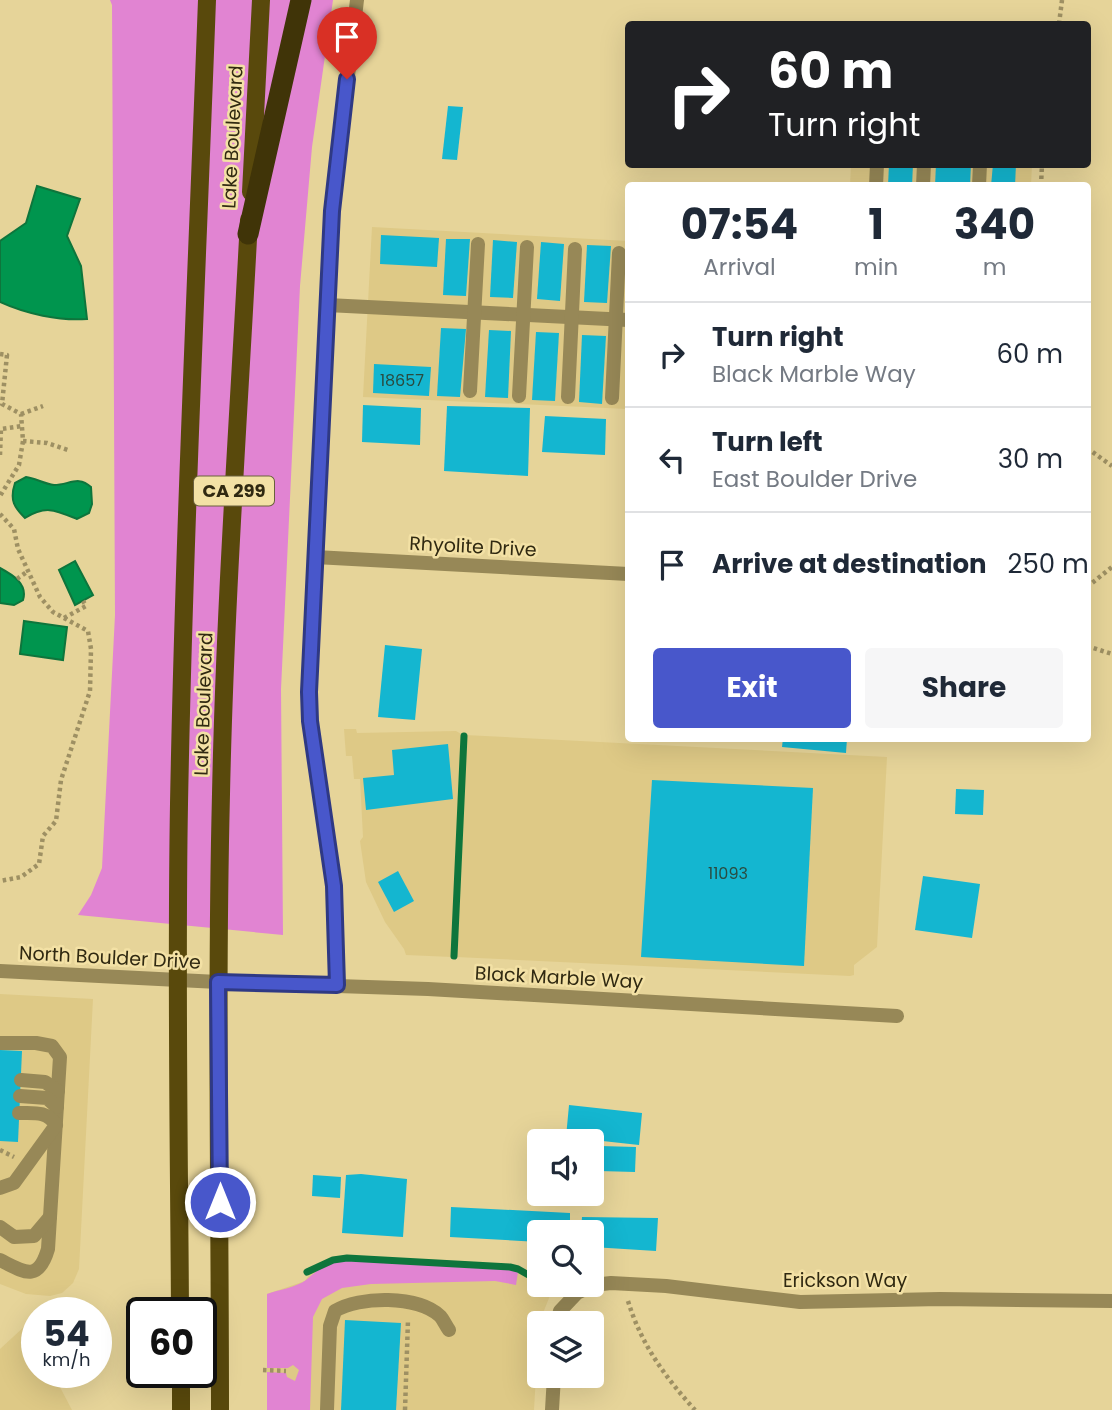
<!DOCTYPE html>
<style>
:root{--surface:#fff;--page:#f6f6f7;--text:#1f2937;--muted:#747a83;--line:#e0e1e3;--accent:#4857cb}
body{margin:0;font-family:Poppins,sans-serif;background:var(--page);color:var(--text);height:100vh;display:flex;flex-direction:column;font-size:26px;white-space:nowrap}
*{box-sizing:border-box;margin:0}
p{font-size:23px;color:var(--muted)}
.icon{flex:none;width:38px;height:38px;fill:none;stroke:currentColor;stroke-width:2;stroke-linecap:round;stroke-linejoin:round}
.map{position:relative;flex:1;overflow:hidden}
.details{position:absolute;left:625px;top:182px;width:466px;height:560px;display:flex;flex-direction:column;background:var(--surface);border-radius:7px;box-shadow:0 7px 28px #0002}
.details>*{flex:none}
.guide{position:absolute;left:625px;top:21px;width:466px;height:147px;border-radius:7px;box-shadow:0 7px 28px #0002;background:#202124;color:#fff;overflow:hidden}
.tools{position:absolute;left:527px;top:1129px;display:grid;gap:14px}
.tools a{display:grid;place-items:center;width:77px;height:77px;border-radius:7px;background:var(--surface);box-shadow:0 7px 28px #0002;font-size:35px}
.speed{position:absolute;left:21px;top:1297px;display:flex;gap:14px;font-size:35px;font-weight:700;text-align:center}
.speed>*{display:grid;place-content:center;width:91px;height:91px;border-radius:50%;background:var(--surface);box-shadow:0 7px 28px #0002;line-height:1}
.speed small{font-size:18px;font-weight:400}
.speed .limit{border:4px solid #111;border-radius:10px;background:#fff;color:#111}
.pin{position:absolute;display:grid;place-items:center;width:60px;height:60px;color:#fff;margin:-72px -30px;border-radius:50% 50% 50% 0;rotate:-45deg;box-shadow:0 0 7px #0007}
.pin .icon{rotate:45deg}
.me{position:absolute;width:77px;margin:-38px;rotate:0deg;stroke-linejoin:round;filter:drop-shadow(0 0 5px #0008)}
.turn{display:flex;align-items:center;gap:24px;height:147px;padding:0 28px;font-size:32px}
.turn .icon{width:91px;height:91px;stroke-width:2.5}
.turn b{display:block;font-size:49px;line-height:60px}
.eta{display:flex;justify-content:space-evenly;align-items:center;height:119px;text-align:center}
.eta b{font-size:42px;font-weight:700;line-height:49px}
.cta{display:flex;gap:14px;margin-top:auto;padding:14px 28px}
.cta a{flex:1;height:80px;border-radius:7px;background:var(--accent);color:#fff;font-size:28px;font-weight:700;line-height:80px;text-align:center}
.cta a+a{background:var(--page);color:var(--text)}
ul{padding:0;list-style:none}
li{display:flex;align-items:center;gap:21px;height:105px;padding:0 28px;border-top:2px solid var(--line)}
li div{flex:1}
li b{display:block;font-size:26px}
li em{font-style:normal}
.map>svg:first-child{display:block}
.built{fill:#dec986}
.green{fill:#e184d2}
.water{fill:#00954e;stroke:#0e753c;stroke-width:2}
.lines{fill:none;stroke-linecap:round;stroke-linejoin:round}
.stream{stroke:#0e753c;stroke-width:7}
.building{fill:#14b6d0}
.path{stroke:#9e9063;stroke-width:4.5;stroke-dasharray:3.5 3.5;stroke-linecap:butt}
.service{stroke:#978857;stroke-width:14}
.minor{stroke:#978857;stroke-width:14}
.primary{stroke:#59490c;stroke-width:18}
.motorway{stroke:#403408;stroke-width:21}
.route-casing{stroke:#2f3984;stroke-width:18}
.route{stroke:#4857cb;stroke-width:12}
.labels{text-anchor:middle;stroke-width:5;stroke-linejoin:round;paint-order:stroke}
.number-label{font-size:16px;fill:#294c41}
.shield{fill:#f3e1a5;stroke:#6a603d;stroke-width:2}
.shield-label{font-size:18px;font-weight:bold;fill:#302911}
.street-label{font-size:19px;fill:#302911;stroke:#f3e1a5}
</style>
<div class="map">
<svg width="1112" height="1410" viewBox="0 0 1112 1410">
<rect width="100%" height="100%" fill="#e6d499"/>
<g class="built">
<polygon points="851,165 1032,165 1031,185 850,186"/>
<polygon points="372,227 628,241 628,409 363,397"/>
<polygon points="344,729 356,729 357,733 456,731 463,735 452,957 406,955 404,949 385,922 366,882 360,841 363,837 360,779 354,779 352,756 346,756"/>
<polygon points="465,735 887,757 877,947 854,965 854,975 850,976 456,957"/>
<polygon points="0,994 93,999 79,1269 73,1283 62,1293 50,1296 26,1294 0,1284"/>
<polygon points="347,1260 509,1269 530,1278 551,1293 539,1323 534,1410 267,1410 267,1294 305,1281 311,1272 332,1262"/>
<polygon points="26,1325 37,1344 37,1372 52,1372 72,1410 0,1410 0,1349"/>
</g>
<g class="green">
<polygon points="110,0 333,0 312,147 300,286 281,689 283,935 78,915 91,895 102,868 115,615 112,5"/>
<path d="M 347,1260 L 509,1269 L 518,1272 L 516,1285 L 495,1281 L 371,1284 L 342,1288 L 322,1299 L 313,1317 L 310,1410 L 267,1410 L 267,1372 L 286,1373 L 287,1377 L 295,1381 L 299,1370 L 293,1365 L 288,1368 L 267,1368 L 267,1294 C 278,1290 297,1287 306,1280 C 320,1268 326,1262 347,1260 Z"/>
</g>
<g class="water">
<path d="M 37,186 L 80,199 L 67,236 L 81,266 L 87,319 C 59,321 26,314 0,302 L 0,241 L 26,223 Z"/>
<path d="M 26,477 C 35,478 44,484 54,485 C 69,485 78,475 91,487 L 92,504 L 89,513 L 77,519 C 55,510 46,505 25,518 C 15,508 9,501 15,483 Z"/>
<polygon points="75,561 93,595 75,605 59,570"/>
<path d="M 0,568 C 13,575 28,584 23,600 L 14,605 L 0,603 Z"/>
<polygon points="24,621 67,627 63,660 20,654"/>
</g>
<g class="lines">
<g class="stream">
<polyline points="454,956 464,736"/>
<polyline points="307,1272 333,1260 347,1258 510,1267 518,1269 532,1277"/>
</g>
</g>
<g class="building">
<polygon points="448,106 463,107 457,160 442,159"/>
<polygon points="889,164 913,164 912,186 888,186"/>
<polygon points="936,164 971,164 970,186 935,186"/>
<polygon points="993,164 1016,164 1015,186 991,186"/>
<polygon points="381,235 439,238 437,267 380,264"/>
<polygon points="446,239 470,239 466,296 443,295"/>
<polygon points="493,240 517,242 513,298 490,297"/>
<polygon points="541,242 564,244 560,301 537,299"/>
<polygon points="587,245 611,246 607,303 584,302"/>
<polygon points="441,328 466,329 460,397 437,396"/>
<polygon points="489,330 511,331 508,398 485,397"/>
<polygon points="536,332 559,333 555,401 532,400"/>
<polygon points="582,335 606,336 602,404 579,402"/>
<polygon points="374,364 431,367 429,396 373,393"/>
<polygon points="363,405 421,408 420,445 362,442"/>
<polygon points="447,406 530,408 528,476 444,471"/>
<polygon points="545,416 606,419 605,455 542,452"/>
<polygon points="385,645 422,649 415,720 378,717"/>
<polygon points="783,738 847,738 846,753 782,747"/>
<polygon points="448,744 453,799 366,810 363,778 394,775 392,750"/>
<polygon points="652,780 813,788 804,966 641,957"/>
<polygon points="956,789 984,790 983,815 955,814"/>
<polygon points="398,871 414,901 394,912 378,882"/>
<polygon points="923,876 980,884 972,938 915,930"/>
<polygon points="0,1050 22,1051 18,1142 0,1141"/>
<polygon points="569,1105 642,1113 639,1145 566,1137"/>
<polygon points="600,1146 636,1147 635,1172 599,1171"/>
<polygon points="361,1174 407,1179 403,1237 342,1233 346,1175"/>
<polygon points="313,1175 341,1177 340,1198 312,1196"/>
<polygon points="451,1207 570,1213 570,1232 539,1232 539,1242 450,1237"/>
<polygon points="582,1217 658,1218 656,1251 592,1247 592,1232 581,1232"/>
<polygon points="345,1320 401,1323 396,1410 341,1410"/>
</g>
<g class="lines">
<g class="path">
<polyline points="1059,24 1062,0"/>
<polyline points="1041,186 1042,164"/>
<polyline points="0,354 7,355 2,404 21,414 23,441 19,465 0,496"/>
<polyline points="21,414 43,406"/>
<polyline points="23,441 47,443 68,450"/>
<polyline points="1087,448 1112,466"/>
<polyline points="0,455 1,429 22,426"/>
<polyline points="0,514 14,529 18,549 40,597 53,612 88,631 91,649 90,691 61,780 56,821 43,836 39,864 21,877 0,881"/>
<polyline points="17,579 28,571"/>
<polyline points="1087,587 1112,567"/>
<polyline points="64,618 86,606 83,601"/>
<polyline points="1087,646 1112,654"/>
<polyline points="0,1150 14,1157"/>
<path d="M 628,1301 C 641,1344 665,1377 695,1410"/>
<polyline points="263,1370 286,1371"/>
<polyline points="405,1410 408,1320"/>
</g>
<g class="service">
<polyline points="876,186 877,164"/>
<polyline points="923,186 924,164"/>
<polyline points="979,186 980,164"/>
<polyline points="327,305 628,320"/>
<polyline points="470,391 478,244"/>
<polyline points="519,396 527,247"/>
<polyline points="568,397 575,249"/>
<polyline points="612,398 619,253"/>
<path d="M 0,1043 L 36,1043 L 52,1046 L 60,1057 L 48,1249 C 38,1283 24,1272 0,1260"/>
<polyline points="21,1080 45,1082 58,1091"/>
<polyline points="20,1096 47,1098 57,1107"/>
<path d="M 0,1188 L 14,1183 L 56,1125 C 47,1111 35,1113 19,1113"/>
<polyline points="0,1227 14,1237 34,1236 50,1217"/>
<path d="M 327,1410 L 330,1326 L 335,1311 C 359,1296 418,1295 440,1316 C 443,1319 446,1326 449,1330"/>
</g>
<g class="minor">
<polyline points="315,557 628,574"/>
<polyline points="0,971 218,982 428,989 897,1016"/>
<polyline points="337,985 334,886 310,721 309,692 332,211 357,0"/>
<polyline points="557,1323 560,1311 577,1293 594,1285 611,1283 666,1286 800,1302 940,1299 1112,1301"/>
<polyline points="552,1410 554,1376"/>
</g>
<g class="primary">
<polyline points="251,192 261,0"/>
<path d="M 180,1312 C 179,1143 176,974 179,804 C 184,536 197,268 207,0"/>
<polyline points="181,1372 181,1410"/>
<path d="M 220,1410 C 220,1205 216,999 221,794 C 225,602 239,411 249,220"/>
</g>
<polyline class="motorway" points="248,234 301,0"/>
</g>
<g class="lines">
<defs>
<polyline id="route" points="220,1202 218,982 337,985 334,886 310,721 309,692 332,211 347,79"/>
</defs>
<use href="#route" class="route-casing"/>
<use href="#route" class="route"/>
</g>
<g class="labels">
<g class="number-label">
<text x="402" y="386">18657</text>
<text x="728" y="879">11093</text>
</g>
<rect class="shield" x="194" y="476.5" width="80" height="29" rx="5"/>
<g class="shield-label">
<text x="234" y="497">CA 299</text>
</g>
<g class="street-label">
<text transform="translate(232 137) rotate(-87)" y="7">Lake Boulevard</text>
<text transform="translate(473 546) rotate(3)" y="7">Rhyolite Drive</text>
<text transform="translate(203 704) rotate(-88)" y="7">Lake Boulevard</text>
<text transform="translate(110 957) rotate(3)" y="7">North Boulder Drive</text>
<text transform="translate(559 977) rotate(3)" y="7">Black Marble Way</text>
<text x="845" y="1287">Erickson Way</text>
</g>
</g>
</svg>
<div class="tools">
<a><svg class="icon" aria-label="sound" viewBox="0 0 24 24"><path d="M4 9h4l5-4v14l-5-4H4zM17 9q2 3 0 6"/></svg></a>
<a><svg class="icon" aria-label="search" viewBox="0 0 24 24"><circle cx="10" cy="10" r="6"/><path d="M15 15l6 6"/></svg></a>
<a><svg class="icon" aria-label="layers" viewBox="0 0 24 24"><path d="M12 4l9 5-9 5-9-5zM3 14l9 5 9-5"/></svg></a>
</div>
<div class="speed"><div>54<small>km/h</small></div><div class="limit">60</div></div>
<div class="pin" style="left:347px;top:79px;background:#d93025"><svg class="icon" aria-label="arrive" viewBox="0 0 24 24"><path d="M6 21V4h12l-3 4 3 4H6"/></svg></div>
<svg class="me" style="left:220px;top:1202px" viewBox="-20 -20 40 40"><circle r="17" fill="#4857cb" stroke="#fff" stroke-width="3"/><path d="M0-11L8 9 0 5-8 9z" fill="#fff"/></svg>
<div class="guide">
<div class="turn"><svg class="icon" aria-label="right" viewBox="0 0 24 24"><path d="M7 20v-9h11M14 6l5 5-5 5"/></svg><div><b>60 m</b>Turn right</div></div>
</div>
<section class="details">
<div class="eta">
<div><b>07:54</b><p>Arrival</p></div>
<div><b>1</b><p>min</p></div>
<div><b>340</b><p>m</p></div>
</div>
<ul>
<li><svg class="icon" aria-label="right" viewBox="0 0 24 24"><path d="M7 20v-9h11M14 6l5 5-5 5"/></svg><div><b>Turn right</b><p>Black Marble Way</p></div><em>60 m</em></li>
<li><svg class="icon" aria-label="left" viewBox="0 0 24 24"><path d="M17 20v-9H6M10 6l-5 5 5 5"/></svg><div><b>Turn left</b><p>East Boulder Drive</p></div><em>30 m</em></li>
<li><svg class="icon" aria-label="arrive" viewBox="0 0 24 24"><path d="M6 21V4h12l-3 4 3 4H6"/></svg><div><b>Arrive at destination</b></div><em>250 m</em></li>
</ul>
<div class="cta"><a>Exit</a><a>Share</a></div>
</section>
</div>
